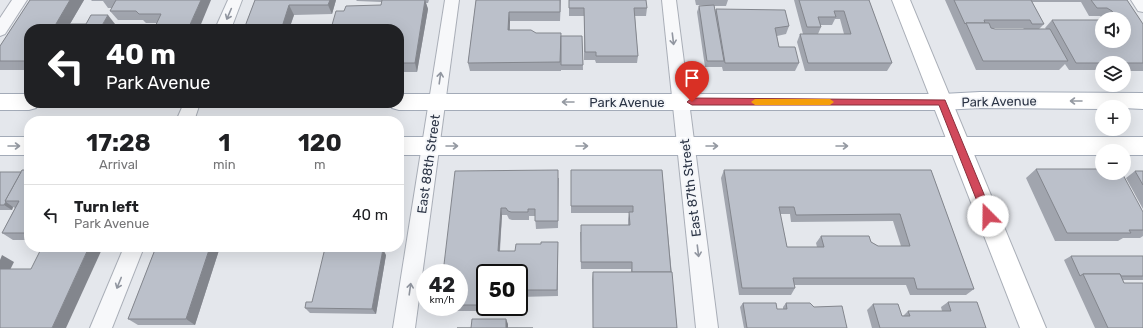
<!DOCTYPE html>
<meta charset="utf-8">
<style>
:root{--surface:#fff;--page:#f6f6f6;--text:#202124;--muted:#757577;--line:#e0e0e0}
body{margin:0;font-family:Rubik,sans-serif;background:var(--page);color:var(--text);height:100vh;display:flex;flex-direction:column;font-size:15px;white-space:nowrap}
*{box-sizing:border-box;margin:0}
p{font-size:13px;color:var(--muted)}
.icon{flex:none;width:22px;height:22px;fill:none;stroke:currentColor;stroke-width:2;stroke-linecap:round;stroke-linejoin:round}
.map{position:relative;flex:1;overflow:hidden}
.details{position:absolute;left:24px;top:116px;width:380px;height:136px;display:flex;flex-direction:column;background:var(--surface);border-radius:16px;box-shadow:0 4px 16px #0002}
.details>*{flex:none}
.top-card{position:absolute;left:24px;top:24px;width:380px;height:84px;border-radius:16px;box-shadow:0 4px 16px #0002;background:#202124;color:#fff;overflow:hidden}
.fabs{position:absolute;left:1095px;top:12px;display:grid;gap:8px}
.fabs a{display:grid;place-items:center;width:36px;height:36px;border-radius:50%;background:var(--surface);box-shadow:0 4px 16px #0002;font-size:20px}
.speed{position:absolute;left:416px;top:264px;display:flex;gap:8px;font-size:20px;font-weight:700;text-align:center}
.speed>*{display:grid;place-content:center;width:52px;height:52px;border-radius:50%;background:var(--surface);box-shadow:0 4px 16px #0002;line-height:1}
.speed small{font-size:10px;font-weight:400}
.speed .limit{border:2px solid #111;border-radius:6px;background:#fff;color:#111}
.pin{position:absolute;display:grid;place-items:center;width:34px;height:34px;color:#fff;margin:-41px -17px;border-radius:50% 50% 50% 0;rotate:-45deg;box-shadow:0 0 4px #0007}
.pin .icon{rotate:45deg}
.me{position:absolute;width:44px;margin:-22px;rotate:338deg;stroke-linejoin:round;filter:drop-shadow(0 0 3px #0008)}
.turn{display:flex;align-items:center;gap:14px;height:84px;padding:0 16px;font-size:18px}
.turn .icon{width:52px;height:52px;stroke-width:2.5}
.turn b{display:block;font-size:28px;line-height:34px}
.eta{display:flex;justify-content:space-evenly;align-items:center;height:68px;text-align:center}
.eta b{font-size:24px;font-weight:700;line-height:28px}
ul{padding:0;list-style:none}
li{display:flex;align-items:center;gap:12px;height:60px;padding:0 16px;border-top:1px solid var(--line)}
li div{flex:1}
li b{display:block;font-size:15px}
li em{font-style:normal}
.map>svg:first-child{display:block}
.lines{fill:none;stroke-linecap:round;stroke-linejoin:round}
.street-casing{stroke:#a9aeb7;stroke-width:2}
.secondary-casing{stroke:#a9aeb7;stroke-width:2}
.primary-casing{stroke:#a3abb8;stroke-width:2}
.street{fill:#f7f8fa;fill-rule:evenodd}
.secondary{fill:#fff;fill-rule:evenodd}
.primary{fill:#fff;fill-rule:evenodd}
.wall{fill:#a1a5ae;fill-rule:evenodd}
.shaded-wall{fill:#83868d}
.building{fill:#bbc0ca;stroke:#83868d;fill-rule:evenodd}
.oneway{stroke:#9196a0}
.oneway2{stroke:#959aa2}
.route{fill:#d1495b;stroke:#882f3b}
.slow{fill:#f59e0b}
.labels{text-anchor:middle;stroke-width:3.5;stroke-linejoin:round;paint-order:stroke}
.street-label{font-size:13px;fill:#2b3445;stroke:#f4f6f9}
</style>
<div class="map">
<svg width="1143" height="328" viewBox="0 0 1143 328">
<rect width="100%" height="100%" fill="#e4e7ec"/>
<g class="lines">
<defs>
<g id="street">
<polygon points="12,0 27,0 5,34 0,36 0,18"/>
<polygon points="228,0 242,0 231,29 215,29"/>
<polygon points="445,0 459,0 415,328 393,328"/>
<polygon points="662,0 676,0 718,328 696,328"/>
<polygon points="1131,0 1143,0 1143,12 1138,11"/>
<polygon points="184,103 200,103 194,121 176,121"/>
<polygon points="124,247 144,247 112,328 90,328"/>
</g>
<polygon id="secondary" points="892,0 910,0 1046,328 1020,328"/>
<g id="primary">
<polygon points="980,92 1143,93 1143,109 1102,107 1102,109 980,108 942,110 399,110 392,108 389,103 399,103 399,94 942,94"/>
<polygon points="0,94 29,94 29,103 39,103 36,108 29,110 0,110"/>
<rect x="0" y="137" width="29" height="18"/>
<polygon points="399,137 1143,137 1143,155 1124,155 1124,151 1102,151 1102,155 399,155"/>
</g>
</defs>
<use href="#street" class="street-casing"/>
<use href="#secondary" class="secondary-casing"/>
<use href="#primary" class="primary-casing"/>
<use href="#street" class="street"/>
<use href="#secondary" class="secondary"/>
<use href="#primary" class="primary"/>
</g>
<g class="wall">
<polygon points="30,0 84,0 70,24 115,24 29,29 29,70 0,70 0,46"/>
<polygon points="91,0 211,0 157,23 146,23 143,20 118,20 110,11 112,8 108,8 103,1 92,1"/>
<polygon points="255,0 339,0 336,0 332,14 294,15 290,27 318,27 332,25 344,11 381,5 382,2 357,1 356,0 429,0 428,3 426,3 428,9 417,72 399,72 399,29 244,29"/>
<polygon points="476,0 561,0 560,21 510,21 510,30 561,36 582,36 583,70 561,70 561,71 470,71 468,63"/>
<polygon points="569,0 647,8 646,16 635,16 638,56 637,63 596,63 595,60 584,60 584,16 569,16"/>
<polygon points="695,0 728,0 726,6 714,6 715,11 716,9 789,26 786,34 777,36 779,47 799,63 795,71 723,71 722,67 705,67 697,12 699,6 709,6 696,5"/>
<path d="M 794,0 L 869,0 L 892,63 L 887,71 L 805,71 L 797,42 L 800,34 L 803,34 ZM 835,19 L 840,19 L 844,34 L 818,34 L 821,27 L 820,25 L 832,25 Z"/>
<path d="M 945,0 L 1127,0 L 1143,24 L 1143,71 L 1124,71 L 1124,63 L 1102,63 L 1102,70 L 1069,70 L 1065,64 L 1059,70 L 976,70 ZM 1032,2 L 1081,2 L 1089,16 L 1100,16 L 1104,19 L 1124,19 L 1124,41 L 1102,41 L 1052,20 L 1045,28 L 1046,29 L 1039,29 L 1044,24 ZM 992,28 L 1023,28 L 1024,29 L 995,29 Z"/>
<polygon points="1036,169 1143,212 1143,236 1140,238 1123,238 1118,241 1055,241 1026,178"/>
<polygon points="29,170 29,240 13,240 2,233 15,208 13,207 12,210 0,210 0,172 21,172"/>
<polygon points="571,170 662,170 677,328 593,328 592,279 593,272 631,272 631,269 581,269 580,232 628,225 628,219 629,213 571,213"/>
<path d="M 724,170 L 931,170 L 974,289 L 966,295 L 910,295 L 906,285 L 795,285 L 795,288 L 791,295 L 739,295 L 721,178 ZM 780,214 L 790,214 L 791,222 L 893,221 L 901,246 L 878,246 L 871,242 L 821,236 L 816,243 L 817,247 L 787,247 Z"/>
<polygon points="455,171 559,178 558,228 536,229 535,216 529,216 529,220 512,220 509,219 507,215 502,215 500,251 515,251 541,244 558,242 558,296 519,297 519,273 485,273 485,307 500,307 499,311 442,311 440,307 459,307 459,273"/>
<polygon points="1135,171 1143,171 1143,209 1126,178"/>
<polygon points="156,247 220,247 195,325 138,325 128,319"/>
<polygon points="358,247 386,247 385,248 359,248"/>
<polygon points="386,255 376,314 310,313 305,308 312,302"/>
<polygon points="1071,256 1143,256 1143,280 1123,280 1143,328 1095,328 1064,260"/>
<polygon points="948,302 986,328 872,328 867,310 873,304 903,316 908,311 942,311 941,307"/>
<polygon points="743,303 777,309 783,309 783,307 786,303 814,307 847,328 744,328 740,307"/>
</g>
<g class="shaded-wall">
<polygon points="70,0 84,0 67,29 53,29"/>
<polygon points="201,0 211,0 199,29 188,29"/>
<polygon points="330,0 336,0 332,14 328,5"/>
<polygon points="425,0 428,9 417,72 415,63"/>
<polygon points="289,5 294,15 289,29 282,27"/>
<polygon points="509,12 510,21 509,39 508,30"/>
<polygon points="108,15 115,24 113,29 100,29"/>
<polygon points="6,202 13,207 12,210 4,205"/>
<polygon points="501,208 502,215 499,258 498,251"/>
<polygon points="89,247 103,247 66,328 52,328"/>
<polygon points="210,247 220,247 195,325 186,319"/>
<polygon points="383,249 386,255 376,314 372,309"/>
<polygon points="2,255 14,262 7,276 0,272 0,260"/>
<polygon points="506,319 508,324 508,328 506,328"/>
</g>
<g class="building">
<polygon points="30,0 70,0 53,29 29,29 29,61 0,61 0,46"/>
<polygon points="116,0 201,0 188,29 154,29 161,14 139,14 136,11 110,11"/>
<polygon points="255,0 330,0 328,5 289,5 282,27 318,27 318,25 332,25 336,11 344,11 346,6 381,5 382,0 425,0 415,63 399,63 399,29 244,29"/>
<polygon points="476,0 560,0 560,12 509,12 508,30 531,30 536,33 561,33 560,62 468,63"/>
<polygon points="569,0 646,0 647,8 634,8 638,56 596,56 596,52 585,52 584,8 569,8"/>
<polygon points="799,0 869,0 892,63 808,63 800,34 851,34 844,11 834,11 836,17 818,17 821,27 807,27"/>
<polygon points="954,0 1031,0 1044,24 1032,24 1030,20 984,20 985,23 966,23 965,24"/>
<polygon points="1091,0 1127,0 1143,24 1143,63 1076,63 1052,20 1102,20 1102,41 1124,41 1124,19 1117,19 1112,11 1107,8 1097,8"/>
<polygon points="714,5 724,61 707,61 699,6"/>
<polygon points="716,9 785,10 789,26 775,28 779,47 795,47 799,63 725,63"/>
<polygon points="91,15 108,15 100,29 63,29 66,24 86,24"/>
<polygon points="966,23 989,23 991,28 995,29 1050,29 1068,61 983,61"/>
<polygon points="561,36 582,36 583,65 561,65"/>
<polygon points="1036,169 1102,169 1102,173 1122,173 1143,212 1143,230 1129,230 1131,233 1067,233"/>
<polygon points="22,170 29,170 29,233 2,233 19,201 5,201"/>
<polygon points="558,170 558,221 535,221 535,209 528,209 528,212 511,212 508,211 506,208 501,208 498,251 515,251 516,244 541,244 541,242 558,242 557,290 519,290 519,273 485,273 485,305 459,305 459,273 443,273 455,171"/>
<polygon points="571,170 662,170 671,272 632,272 632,262 581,262 581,225 630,225 629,212 633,212 633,206 571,206"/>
<path d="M 724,170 L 931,170 L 974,289 L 917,289 L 914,278 L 793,278 L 795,288 L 742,288 ZM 779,207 L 794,207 L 796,215 L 900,214 L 910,246 L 878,246 L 871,242 L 869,236 L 821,236 L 824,247 L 787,247 Z"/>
<polygon points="1135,171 1143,171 1143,185"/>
<polygon points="0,172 21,172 5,201 6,202 4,205 0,205"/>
<polygon points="42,247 89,247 52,328 0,328 0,269 31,269"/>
<polygon points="156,247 210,247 186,319 128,319"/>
<polygon points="325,248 383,249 372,309 305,308 306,302 312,302"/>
<polygon points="1071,256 1143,256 1143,276 1121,276 1120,274 1083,274 1080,276"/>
<polygon points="593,272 672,272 677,328 593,328"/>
<polygon points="1083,274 1120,274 1124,283 1143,283 1143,328 1108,328"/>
<polygon points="948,302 977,302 986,328 880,328 873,304 898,304 902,316 910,316 908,311 951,311"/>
<polygon points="743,303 776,303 777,309 787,309 786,303 810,303 814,307 842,306 847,328 747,328"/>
<polygon points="472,319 506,319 506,328 533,328 457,328 471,328"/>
</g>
<defs><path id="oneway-shaft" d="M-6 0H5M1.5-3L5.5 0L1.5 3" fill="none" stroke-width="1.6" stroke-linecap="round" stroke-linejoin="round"/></defs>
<g class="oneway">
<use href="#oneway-shaft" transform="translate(229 14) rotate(113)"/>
<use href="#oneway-shaft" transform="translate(673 39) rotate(83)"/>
<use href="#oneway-shaft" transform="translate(440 78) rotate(-82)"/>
<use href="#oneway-shaft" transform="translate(698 251) rotate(83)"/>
<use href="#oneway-shaft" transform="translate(119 283) rotate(112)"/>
<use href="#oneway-shaft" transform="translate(410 289) rotate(-82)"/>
</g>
<g class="oneway2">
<use href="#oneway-shaft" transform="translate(1076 101) rotate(-180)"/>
<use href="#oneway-shaft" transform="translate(568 102) rotate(-180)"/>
<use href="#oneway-shaft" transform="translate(14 146)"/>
<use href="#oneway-shaft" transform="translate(452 146)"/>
<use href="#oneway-shaft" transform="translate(582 146)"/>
<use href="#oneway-shaft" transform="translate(712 146)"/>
<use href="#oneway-shaft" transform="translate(842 146)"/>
</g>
<polygon class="route" points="692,98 945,100 993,216 991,219 988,220 984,219 939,105 692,105 687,102"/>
<polygon class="slow" points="755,99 830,99 834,102 830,105 755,105 751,102"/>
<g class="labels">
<g class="street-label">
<text transform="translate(999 101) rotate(-1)" y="5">Park Avenue</text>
<text x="627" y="107">Park Avenue</text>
<text transform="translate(428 164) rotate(-82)" y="5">East 88th Street</text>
<text transform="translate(690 188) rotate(-97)" y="5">East 87th Street</text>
</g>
</g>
</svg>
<div class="fabs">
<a><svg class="icon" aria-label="sound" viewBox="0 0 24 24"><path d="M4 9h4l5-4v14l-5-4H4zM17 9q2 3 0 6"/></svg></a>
<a><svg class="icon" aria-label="layers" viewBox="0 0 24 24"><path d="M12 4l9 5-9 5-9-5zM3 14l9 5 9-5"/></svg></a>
<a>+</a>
<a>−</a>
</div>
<div class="speed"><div>42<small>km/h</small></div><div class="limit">50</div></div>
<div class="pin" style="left:692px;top:102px;background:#d93025"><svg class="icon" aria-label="arrive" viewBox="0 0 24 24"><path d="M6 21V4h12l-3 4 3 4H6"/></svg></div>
<svg class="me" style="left:988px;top:216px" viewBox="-20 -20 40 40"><circle r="19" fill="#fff"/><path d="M0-13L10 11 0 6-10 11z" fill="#d1495b"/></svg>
<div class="top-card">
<div class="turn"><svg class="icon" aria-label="left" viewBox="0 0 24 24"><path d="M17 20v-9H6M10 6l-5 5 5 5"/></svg><div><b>40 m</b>Park Avenue</div></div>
</div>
<section class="details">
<div class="eta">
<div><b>17:28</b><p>Arrival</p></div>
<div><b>1</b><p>min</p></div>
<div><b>120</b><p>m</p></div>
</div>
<ul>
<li><svg class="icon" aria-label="left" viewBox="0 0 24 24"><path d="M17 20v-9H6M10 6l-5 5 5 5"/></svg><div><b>Turn left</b><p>Park Avenue</p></div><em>40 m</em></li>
</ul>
</section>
</div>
